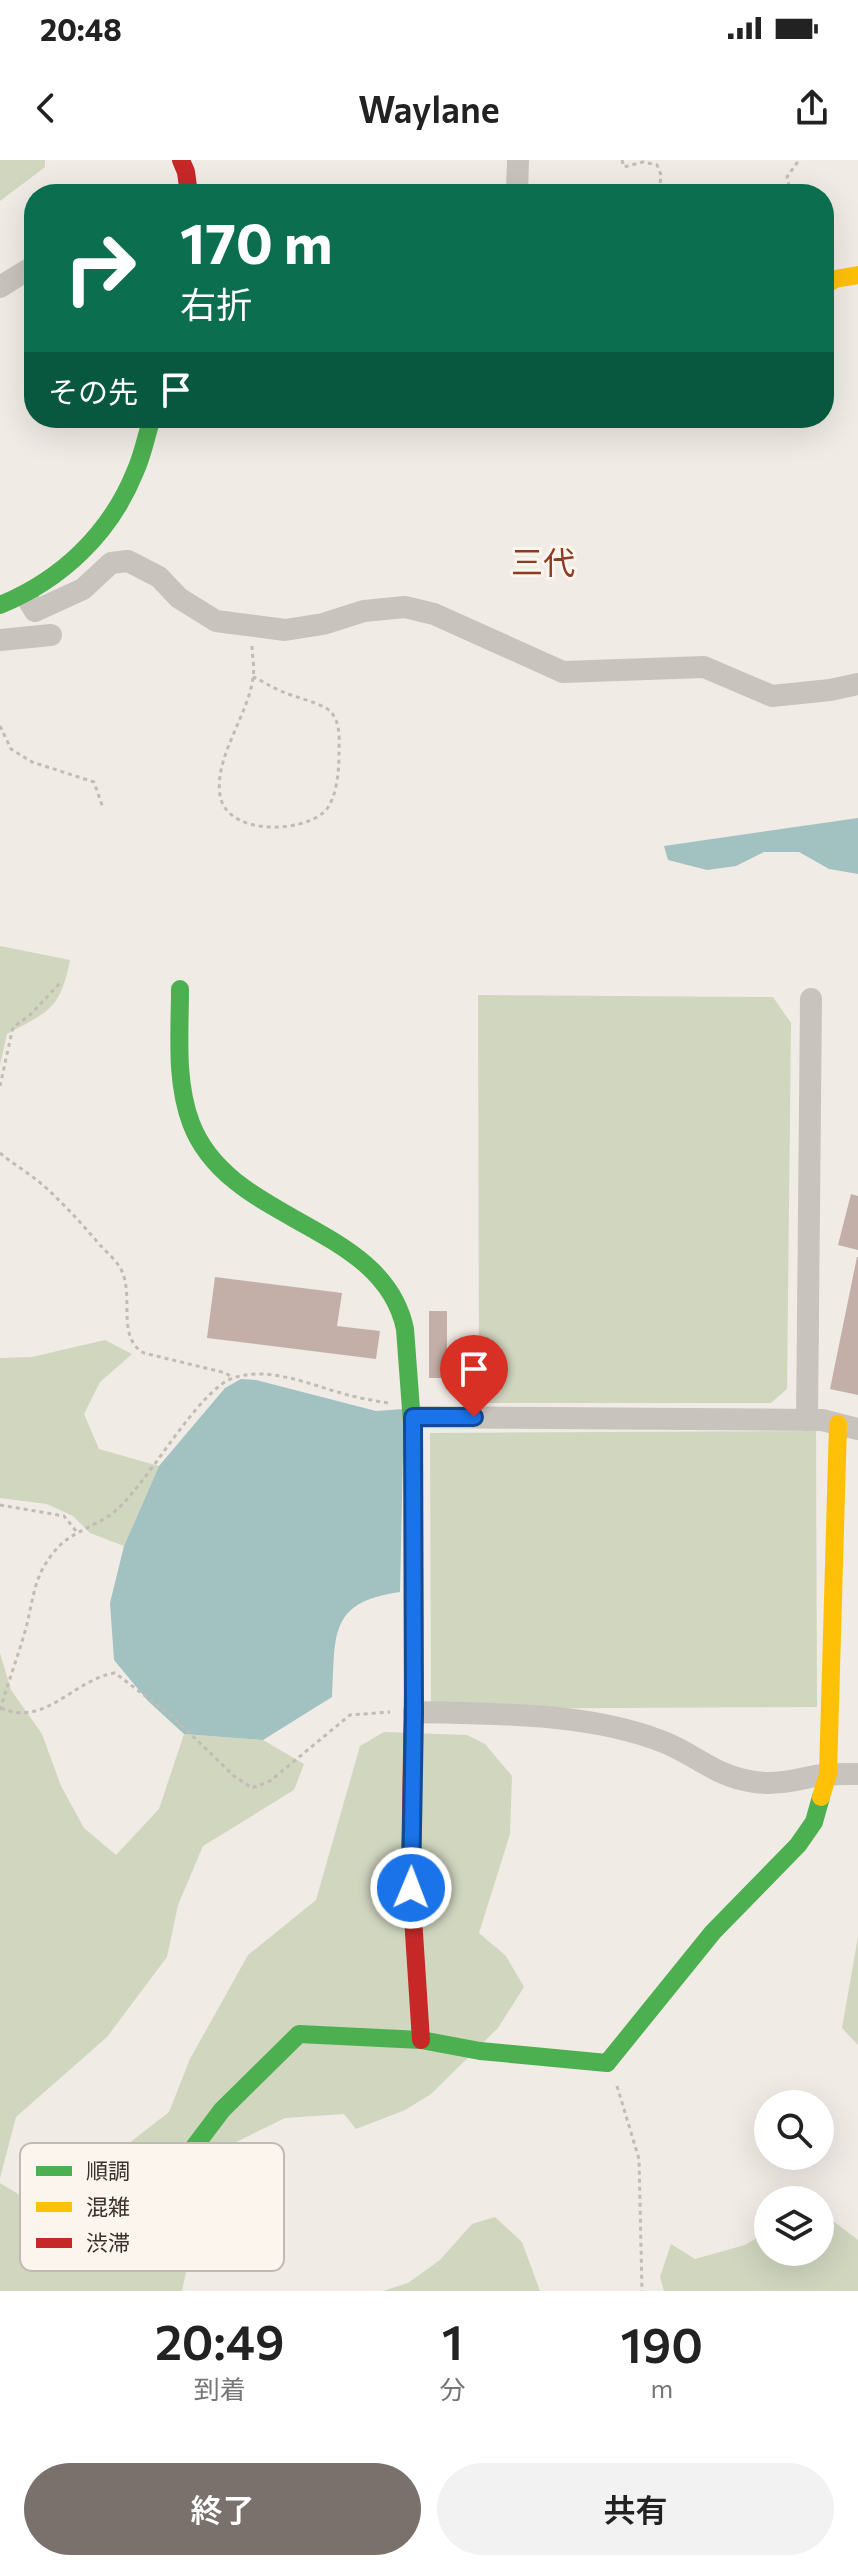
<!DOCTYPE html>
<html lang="ja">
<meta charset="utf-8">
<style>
:root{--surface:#fff;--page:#f2f2f2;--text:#222;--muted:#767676;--accent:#7a716c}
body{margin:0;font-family:Commissioner,"Noto Sans JP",sans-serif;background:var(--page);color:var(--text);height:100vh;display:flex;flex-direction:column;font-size:30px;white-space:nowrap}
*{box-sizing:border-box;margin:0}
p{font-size:26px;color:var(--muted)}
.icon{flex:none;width:44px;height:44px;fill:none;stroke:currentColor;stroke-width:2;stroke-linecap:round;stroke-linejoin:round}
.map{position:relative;height:2131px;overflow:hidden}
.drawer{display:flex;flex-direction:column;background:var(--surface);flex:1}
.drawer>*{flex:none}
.guide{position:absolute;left:24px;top:24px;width:810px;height:244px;border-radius:32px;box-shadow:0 8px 32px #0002;background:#0b6e4f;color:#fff;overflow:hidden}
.controls{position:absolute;left:754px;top:1930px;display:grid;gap:16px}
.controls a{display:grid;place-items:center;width:80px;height:80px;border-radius:50%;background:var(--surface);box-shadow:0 8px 32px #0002;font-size:40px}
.pin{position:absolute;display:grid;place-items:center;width:68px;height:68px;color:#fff;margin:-82px -34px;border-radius:50% 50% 50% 0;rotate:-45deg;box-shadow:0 0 8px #0007}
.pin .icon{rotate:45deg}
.me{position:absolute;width:88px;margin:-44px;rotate:1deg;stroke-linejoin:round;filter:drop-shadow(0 0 6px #0008)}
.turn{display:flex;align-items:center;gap:28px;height:168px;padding:0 24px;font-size:36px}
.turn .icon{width:104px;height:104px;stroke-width:2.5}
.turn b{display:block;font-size:56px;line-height:68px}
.then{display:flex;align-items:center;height:76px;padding:0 24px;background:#0003;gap:16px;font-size:30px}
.eta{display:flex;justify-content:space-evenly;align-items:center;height:136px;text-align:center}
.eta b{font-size:48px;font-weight:600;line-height:56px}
.action{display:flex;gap:16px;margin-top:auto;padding:16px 24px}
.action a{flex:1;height:92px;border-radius:48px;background:var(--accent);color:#fff;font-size:32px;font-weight:600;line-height:92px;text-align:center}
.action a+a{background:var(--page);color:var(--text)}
.status{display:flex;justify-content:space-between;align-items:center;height:56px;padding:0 40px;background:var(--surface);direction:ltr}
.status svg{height:22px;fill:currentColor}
header{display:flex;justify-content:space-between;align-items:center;height:104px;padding:0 24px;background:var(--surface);font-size:36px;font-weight:600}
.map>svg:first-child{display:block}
.green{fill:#d1d6bf}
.water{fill:#a1c2c1}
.building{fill:#c3afa7}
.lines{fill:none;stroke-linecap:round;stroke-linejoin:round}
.path{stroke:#c2bbb6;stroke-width:3;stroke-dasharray:4 4;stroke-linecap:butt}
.street{stroke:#c9c3be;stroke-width:22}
.fast{stroke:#4caf50;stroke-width:18}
.slow{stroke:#ffc107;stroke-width:18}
.jam{stroke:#c62828;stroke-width:18}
.route-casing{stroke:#114b97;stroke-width:20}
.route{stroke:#1a73e8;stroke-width:14}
.labels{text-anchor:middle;stroke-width:6;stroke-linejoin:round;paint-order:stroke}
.quarter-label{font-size:32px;fill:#8c3b22;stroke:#fbf5ee}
.key{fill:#fbf5ee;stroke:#c1bab4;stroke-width:2}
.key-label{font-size:22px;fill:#3b302b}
</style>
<div class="status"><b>20:48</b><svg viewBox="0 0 49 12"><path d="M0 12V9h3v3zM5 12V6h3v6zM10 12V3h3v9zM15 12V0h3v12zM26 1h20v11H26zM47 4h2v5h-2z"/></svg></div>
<header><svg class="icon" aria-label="back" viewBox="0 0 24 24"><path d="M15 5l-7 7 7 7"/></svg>Waylane<svg class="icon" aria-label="share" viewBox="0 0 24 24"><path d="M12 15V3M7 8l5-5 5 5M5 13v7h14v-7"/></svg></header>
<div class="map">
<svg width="858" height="2131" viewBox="0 0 858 2131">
<rect width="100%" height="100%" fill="#f0ebe5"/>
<g class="green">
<polygon points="0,0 45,0 45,7 0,41"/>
<path d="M 0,786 L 70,800 C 60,850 49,851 7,874 L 0,905 Z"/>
<polygon points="478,835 773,837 791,863 787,1229 771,1243 479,1243"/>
<polygon points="105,1180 132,1194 100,1222 84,1254 99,1289 159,1306 124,1386 90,1373 73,1356 47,1344 0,1338 0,1198 32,1197"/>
<polygon points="816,1271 817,1547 431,1549 430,1273"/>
<polygon points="0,1493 11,1530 42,1574 61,1626 84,1668 116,1695 159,1649 184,1574 263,1580 304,1604 294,1630 203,1686 178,1745 167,1797 107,1877 16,1957 0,2018"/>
<polygon points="384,1572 467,1575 485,1584 512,1616 510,1674 479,1773 506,1796 524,1827 498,1868 431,1934 405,1950 356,1969 344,1954 285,1958 226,1987 203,2030 182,2131 0,2131 0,2023 28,2040 80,2016 124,1987 169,1952 190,1899 248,1795 316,1740 360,1586"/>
<polygon points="858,1777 858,1885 842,1868"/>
<polygon points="495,2057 522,2082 540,2131 383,2131 408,2123 440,2100 472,2064"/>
<polygon points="820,2060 833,2061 858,2080 858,2131 664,2131 660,2117 671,2084 695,2099 745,2085 768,2071 768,2092 820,2092"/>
</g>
<g class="water">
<polygon points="858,658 858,714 829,709 799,692 764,692 736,706 707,710 668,700 664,686"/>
<path d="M 241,1219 L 256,1220 L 376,1251 L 404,1249 L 400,1432 C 327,1442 336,1476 332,1537 L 263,1580 L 184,1574 L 148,1541 L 114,1500 L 110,1443 L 124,1386 L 159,1306 L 225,1228 Z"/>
</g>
<g class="building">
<polygon points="851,1034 858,1036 858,1090 838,1085"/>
<polygon points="857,1097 858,1097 858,1235 830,1229"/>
<polygon points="215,1117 342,1133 337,1166 380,1171 376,1199 207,1178"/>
<rect x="429" y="1151" width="18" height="67"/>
</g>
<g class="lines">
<g class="path">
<polyline points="622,0 624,7 643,2 657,5 661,15 659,34"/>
<polyline points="791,34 787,17 799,0"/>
<path d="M 252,486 C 252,496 255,507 253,517 C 249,554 214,597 220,635 C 226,675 300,674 324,652 C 337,640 339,610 339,593 C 339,579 341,564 331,552 C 323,543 293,537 281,531 C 271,527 263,521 253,517"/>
<polyline points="0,566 11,589 32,602 94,622 103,648"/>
<polyline points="0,926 13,867 29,856 62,821"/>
<path d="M 0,993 C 14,1005 31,1014 45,1027 C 65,1045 82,1064 100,1085 C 108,1094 119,1102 123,1114 C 133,1140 117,1178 144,1193 L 226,1213 L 232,1218"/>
<polyline points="0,1345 64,1356 76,1371"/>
<path d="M 1,1548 C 45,1568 74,1519 115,1513 L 173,1557 L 234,1616 L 252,1628 L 270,1621 L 350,1555 L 390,1552"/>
<path d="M 0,1550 C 8,1523 18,1496 26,1468 C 31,1449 33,1428 42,1410 C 61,1375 77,1375 107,1357 C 116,1352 126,1341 133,1332 C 157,1305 202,1229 233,1218 C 271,1205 315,1227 352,1236 C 364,1239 376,1241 388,1243"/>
<polyline points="617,1926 639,1999 642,2131"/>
</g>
<g class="street">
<polyline points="517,34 518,0"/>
<polyline points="0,127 34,106"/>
<polyline points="26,436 35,451 83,429 111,403 128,401 159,417 179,438 216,461 285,470 323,464 364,451 405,447 434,454 563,512 704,507 772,536 830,530 858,524"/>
<polyline points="0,480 51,475"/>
<polyline points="413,1257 822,1260 858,1269"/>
<polyline points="807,1260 811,839"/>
<path d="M 414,1552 C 493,1554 586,1552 661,1581 C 696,1594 715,1617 755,1622 C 777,1625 795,1620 815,1616 C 829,1613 844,1614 858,1614"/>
</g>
<g class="fast">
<path d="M 0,445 C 61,420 110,374 135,312 C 143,295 146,276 152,258"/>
<path d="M 180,829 C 180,873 175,920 191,963 C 229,1064 383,1063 405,1169 L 413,1276"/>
<polyline points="176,2011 222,1950 299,1874 421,1880 480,1891 607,1903 713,1772 798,1685 814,1662 821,1637"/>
</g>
<g class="slow">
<polyline points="824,126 835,119 858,115"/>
<polyline points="821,1637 828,1614 838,1264"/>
</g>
<g class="jam">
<polyline points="181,0 186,12 189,34"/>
<polyline points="413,1276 413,1533 410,1712 421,1880"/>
</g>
</g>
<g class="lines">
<defs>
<polyline id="route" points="411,1728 414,1552 413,1257 474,1257"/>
</defs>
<use href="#route" class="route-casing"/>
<use href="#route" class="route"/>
</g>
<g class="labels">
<g class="quarter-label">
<text x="543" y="414">三代</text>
</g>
</g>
<rect x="20" y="1983" width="264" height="128" rx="12" class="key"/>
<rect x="36" y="2006" width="36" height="10" fill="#4caf50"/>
<rect x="36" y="2042" width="36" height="10" fill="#ffc107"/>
<rect x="36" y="2078" width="36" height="10" fill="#c62828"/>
<g class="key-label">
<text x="86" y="2019">順調</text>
<text x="86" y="2055">混雑</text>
<text x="86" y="2091">渋滞</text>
</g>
</svg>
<div class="controls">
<a><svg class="icon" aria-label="search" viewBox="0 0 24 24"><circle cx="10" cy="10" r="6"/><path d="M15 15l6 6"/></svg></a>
<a><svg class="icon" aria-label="layers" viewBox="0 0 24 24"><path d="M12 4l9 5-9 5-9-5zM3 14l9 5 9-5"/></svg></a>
</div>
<div class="pin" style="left:474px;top:1257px;background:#d93025"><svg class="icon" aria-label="arrive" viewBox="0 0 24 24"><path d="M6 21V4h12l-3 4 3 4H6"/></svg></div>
<svg class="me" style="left:411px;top:1728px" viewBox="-20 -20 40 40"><circle r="17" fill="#1a73e8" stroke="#fff" stroke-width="3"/><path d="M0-11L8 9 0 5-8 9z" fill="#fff"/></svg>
<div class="guide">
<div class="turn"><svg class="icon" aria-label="right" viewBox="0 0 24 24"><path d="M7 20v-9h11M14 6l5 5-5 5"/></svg><div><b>170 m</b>右折</div></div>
<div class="then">その先<svg class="icon" aria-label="arrive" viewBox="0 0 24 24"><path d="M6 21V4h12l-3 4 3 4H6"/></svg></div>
</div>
</div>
<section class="drawer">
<div class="eta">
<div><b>20:49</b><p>到着</p></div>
<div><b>1</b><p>分</p></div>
<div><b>190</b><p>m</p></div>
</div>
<div class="action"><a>終了</a><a>共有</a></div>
</section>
